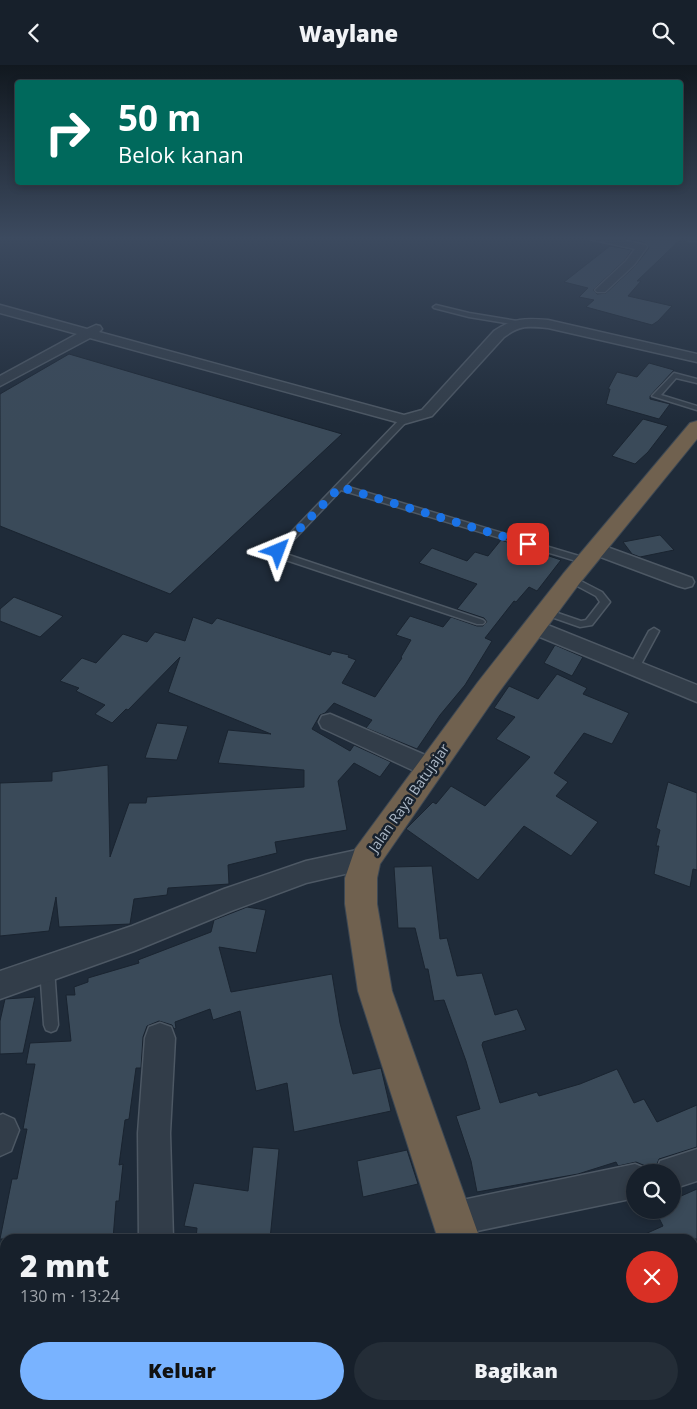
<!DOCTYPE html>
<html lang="id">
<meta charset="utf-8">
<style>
:root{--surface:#17202b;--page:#242d37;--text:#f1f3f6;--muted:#9ea3a9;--line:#363e47;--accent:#79b3ff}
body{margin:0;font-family:"Open Sans",sans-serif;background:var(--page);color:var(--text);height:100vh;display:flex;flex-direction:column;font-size:19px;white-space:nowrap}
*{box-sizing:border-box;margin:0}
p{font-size:16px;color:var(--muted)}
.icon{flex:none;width:28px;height:28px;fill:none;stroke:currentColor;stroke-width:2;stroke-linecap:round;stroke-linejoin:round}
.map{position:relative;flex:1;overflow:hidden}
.panel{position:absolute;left:0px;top:1169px;width:698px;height:176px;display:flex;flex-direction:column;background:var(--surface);border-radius:15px 15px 0 0;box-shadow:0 2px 8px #0003,0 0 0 1px var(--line)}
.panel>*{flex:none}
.banner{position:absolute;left:15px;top:15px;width:668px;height:105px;border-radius:5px;box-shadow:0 2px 8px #0003,0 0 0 1px var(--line);background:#00695c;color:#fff;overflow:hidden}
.fabs{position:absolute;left:626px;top:1099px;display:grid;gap:10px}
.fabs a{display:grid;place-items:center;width:55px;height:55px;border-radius:50%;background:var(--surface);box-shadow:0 2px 8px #0003,0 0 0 1px var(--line);font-size:25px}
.pin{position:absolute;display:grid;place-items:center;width:42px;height:42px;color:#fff;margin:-21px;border-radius:10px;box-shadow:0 2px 8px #0006}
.me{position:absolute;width:55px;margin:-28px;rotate:44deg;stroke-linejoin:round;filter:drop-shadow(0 0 4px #0008)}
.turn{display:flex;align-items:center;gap:18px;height:105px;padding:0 20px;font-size:22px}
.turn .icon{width:65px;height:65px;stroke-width:2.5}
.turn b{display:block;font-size:35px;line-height:42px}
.round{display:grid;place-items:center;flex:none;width:52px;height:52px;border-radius:26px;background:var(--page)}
.overview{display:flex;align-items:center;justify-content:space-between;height:85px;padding:0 20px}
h1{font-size:30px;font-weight:800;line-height:38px}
.action{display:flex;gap:10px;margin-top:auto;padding:10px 20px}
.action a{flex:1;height:58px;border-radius:30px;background:var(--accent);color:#111;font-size:20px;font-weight:800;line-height:58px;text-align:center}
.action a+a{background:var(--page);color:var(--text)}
header{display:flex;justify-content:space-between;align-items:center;height:65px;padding:0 20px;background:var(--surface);font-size:22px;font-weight:800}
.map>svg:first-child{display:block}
.building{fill:#3a4a59;stroke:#1a2430}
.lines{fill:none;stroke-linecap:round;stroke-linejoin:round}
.lane-casing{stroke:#4d5864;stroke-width:3}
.street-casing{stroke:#4d5864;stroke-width:3}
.highway-casing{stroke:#3d4854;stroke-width:2}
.lane{fill:#323d49;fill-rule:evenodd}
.street{fill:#323d49;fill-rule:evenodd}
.highway{fill:#70614f;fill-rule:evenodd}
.route{stroke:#1a73e8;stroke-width:9;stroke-dasharray:0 16.2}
.labels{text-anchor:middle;stroke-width:5;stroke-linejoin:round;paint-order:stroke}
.street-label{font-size:14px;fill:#acb8c6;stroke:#18222e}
</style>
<header><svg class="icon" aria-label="back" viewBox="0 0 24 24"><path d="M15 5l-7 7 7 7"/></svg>Waylane<svg class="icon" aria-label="search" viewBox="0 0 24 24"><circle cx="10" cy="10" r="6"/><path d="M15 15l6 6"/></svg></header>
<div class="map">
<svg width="697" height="1344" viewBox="0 0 697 1344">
<rect width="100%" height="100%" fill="#1f2b39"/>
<g class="building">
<polygon points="621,172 683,172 637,216 641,216 628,231 672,241 658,256 652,260 586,242 594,235 579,232 588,223 564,217 610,181 632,185 625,195 593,225 597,229 606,228 635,201 649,183 646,178"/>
<polygon points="69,289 342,369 170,529 0,461 0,329"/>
<polygon points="649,298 674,305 650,331 650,334 670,339 659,354 606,339 610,324 608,324 617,307 637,312"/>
<polygon points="643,354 668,361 648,387 635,399 612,391"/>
<polygon points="660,470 674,485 640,492 632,489 623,477"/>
<polygon points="501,475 561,495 537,526 529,522 516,537 514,536 485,573 492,576 465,620 440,650 417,684 366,663 372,655 334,638 325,648 320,650 312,664 350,686 354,680 391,697 380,712 354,698 338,716 347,765 275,777 277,788 228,800 229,819 168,823 167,830 134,834 130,859 59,862 56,832 49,866 0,871 0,718 52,716 52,707 108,700 110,792 129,738 146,738 147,732 304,722 304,705 218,698 228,665 271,669 168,627 180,592 128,645 126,644 112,658 95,649 105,640 76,626 79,623 60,616 82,593 96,598 123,569 147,577 155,567 185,576 193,552 212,559 217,553 330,590 332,586 349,590 348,592 356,595 342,618 375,632 402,593 401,592 411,575 396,570 410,551 443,562 451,552 477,561 483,561 487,557 484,553 457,544 477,519 419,498 432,483 467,496 475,487 488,491"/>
<polygon points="14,532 63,551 40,572 0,556 0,544"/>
<polygon points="555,580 583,592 572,611 544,598"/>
<polygon points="557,609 587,623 583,629 629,648 612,679 584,668 554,708 568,717 556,731 598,757 571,791 524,761 478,815 406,764 433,737 436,739 451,721 485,741 530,692 496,674 515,652 494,643 509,621 538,634"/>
<polygon points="157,658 188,661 177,695 145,693"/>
<polygon points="668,717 697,728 697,805 693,804 690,822 654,809 659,781 656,781 660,765 656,763"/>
<polygon points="432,801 440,874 447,873 457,911 482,908 495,950 517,944 526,965 483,977 482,980 500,1038 537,1027 539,1031 580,1019 617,1004 634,1038 644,1034 657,1057 697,1040 697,1082 659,1094 655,1104 649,1106 648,1102 636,1097 618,1101 616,1097 578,1109 477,1127 471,1096 456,1051 480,1044 466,996 444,935 434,936 428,904 425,904 415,863 398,863 394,802"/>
<polygon points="247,842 266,845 256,888 219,882 231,927 332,909 340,958 353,1009 381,1003 391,1046 294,1067 287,1018 256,1026 240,946 213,955 210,944 175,957 176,963 174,964 172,960 159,956 147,961 143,972 141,1003 136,1003 129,1054 125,1055 119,1100 123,1099 119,1136 116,1136 113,1174 0,1174 12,1114 17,1114 27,1064 23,1064 35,999 26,999 30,978 71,976 66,930 75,930 74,922 88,917 88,913 139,898 138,895 211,867 214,855"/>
<polygon points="35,932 23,988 0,989 0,956 5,934"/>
<polygon points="253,1082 279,1084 270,1174 196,1174 197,1163 184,1161 194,1118 248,1126"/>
<polygon points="407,1085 418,1119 363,1132 357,1096"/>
<polygon points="697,1124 697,1174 634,1174 663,1161 655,1145 672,1145 672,1135"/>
</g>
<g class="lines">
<defs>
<g id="lane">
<polygon points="436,240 469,248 517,256 520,258 517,260 469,252 434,243 433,242"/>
<polygon points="674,308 697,314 697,318 676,313 661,330 697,341 697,345 652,331"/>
<polygon points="401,353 408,355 345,421 589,494 589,498 583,498 341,425 283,486 286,489 483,555 485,557 483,559 477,559 280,493 273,486 275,484"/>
<polygon points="571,511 602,527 610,537 592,560 580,562 543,549 541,547 546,544 581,556 586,555 600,537 596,531 568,516 566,514"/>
<polygon points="654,563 659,566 639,603 638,606 630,606 629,603 649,566"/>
<polygon points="47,896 52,898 54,903 58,960 56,965 51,967 46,965 44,960 40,903 42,898"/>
</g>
<g id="street">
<polygon points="588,172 609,172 646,180 647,182 634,200 605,227 597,227 595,225 597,223 626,196 635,184 589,174"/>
<rect x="689" y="172" width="8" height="4"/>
<path d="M 0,240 L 87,264 L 96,260 L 100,261 L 102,264 L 99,267 L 404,350 L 422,345 L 494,266 C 514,253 525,253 548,255 L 697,289 L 697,297 L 548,263 C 528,261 520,260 504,272 L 432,351 L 404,359 L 90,273 L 0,321 L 0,311 L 77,269 L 0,248 Z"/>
<polygon points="596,478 692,513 694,517 692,521 685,523 678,521 590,488 587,484 590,480"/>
<polygon points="535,555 697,620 697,637 528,567 525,562 528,557"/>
<polygon points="330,649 439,696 443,703 439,710 431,712 423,710 322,663 319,657 322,651"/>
<polygon points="366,783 375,786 379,794 375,802 306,818 231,846 134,886 0,934 0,906 132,861 224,824 306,796"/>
<polygon points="160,958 171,962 175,973 170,1068 173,1174 139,1174 138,1068 145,973 149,962"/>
<polygon points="3,1049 14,1054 19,1065 11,1086 0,1091 0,1050"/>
<polygon points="697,1084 697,1116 672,1124 672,1108 656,1108 660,1096"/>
<polygon points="635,1099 647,1104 648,1108 635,1108 635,1133 453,1171 441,1166 436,1154 441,1142 453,1137"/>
<rect x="140" y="1340" width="38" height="4"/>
</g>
<g id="highway">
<polygon points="697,356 697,374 579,519 496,631 380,799 377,813 377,839 392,926 480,1174 438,1174 358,926 345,839 345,813 355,784 478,617 563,509 690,358"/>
<polygon points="489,1340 537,1340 539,1344 491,1344"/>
</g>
</defs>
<use href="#lane" class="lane-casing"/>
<use href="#street" class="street-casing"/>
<use href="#highway" class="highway-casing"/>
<use href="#lane" class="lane"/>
<use href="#street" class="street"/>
<use href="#highway" class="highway"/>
</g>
<linearGradient id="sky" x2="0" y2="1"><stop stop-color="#11181f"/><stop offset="0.48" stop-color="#3c4a5f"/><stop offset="1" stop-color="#3c4a5f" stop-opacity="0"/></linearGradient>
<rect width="697" height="360" fill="url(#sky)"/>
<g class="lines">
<polyline class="route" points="278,486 340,422 528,479"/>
</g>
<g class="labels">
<g class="street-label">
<text transform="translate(409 733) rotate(-55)" y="5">Jalan Raya Batujajar</text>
</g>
</g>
</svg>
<div class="fabs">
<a><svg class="icon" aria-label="search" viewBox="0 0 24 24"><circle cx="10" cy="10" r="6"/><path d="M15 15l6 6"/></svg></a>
</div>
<div class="pin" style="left:528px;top:479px;background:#d93025"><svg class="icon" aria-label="arrive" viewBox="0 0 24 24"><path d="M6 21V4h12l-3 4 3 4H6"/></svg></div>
<svg class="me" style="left:278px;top:486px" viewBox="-20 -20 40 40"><path d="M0-17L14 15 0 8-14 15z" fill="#1a73e8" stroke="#fff" stroke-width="4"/></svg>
<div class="banner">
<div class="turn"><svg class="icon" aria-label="right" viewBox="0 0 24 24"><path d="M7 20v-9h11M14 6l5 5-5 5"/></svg><div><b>50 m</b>Belok kanan</div></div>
</div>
<section class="panel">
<div class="overview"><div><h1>2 mnt</h1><p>130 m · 13:24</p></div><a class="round" style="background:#d93025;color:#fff"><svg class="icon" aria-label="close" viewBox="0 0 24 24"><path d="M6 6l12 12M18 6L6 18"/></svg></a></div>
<div class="action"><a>Keluar</a><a>Bagikan</a></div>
</section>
</div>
